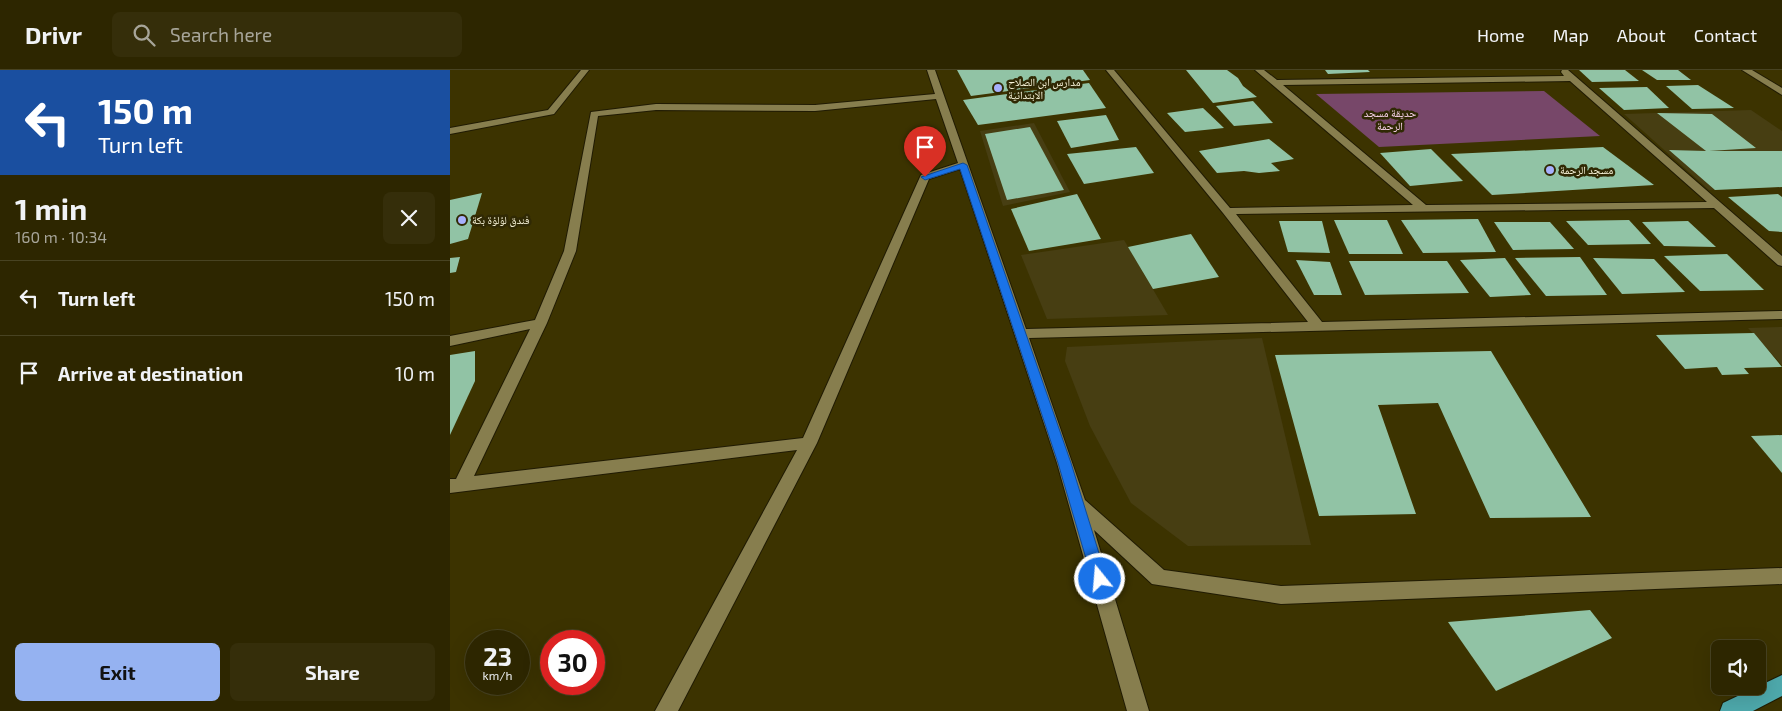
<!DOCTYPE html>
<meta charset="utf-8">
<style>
:root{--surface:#2d2600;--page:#352e0a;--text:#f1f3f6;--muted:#a7a599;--line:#484322;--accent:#95b2f1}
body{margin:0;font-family:"Exo 2","Noto Naskh Arabic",sans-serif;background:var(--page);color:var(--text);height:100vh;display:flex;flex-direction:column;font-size:19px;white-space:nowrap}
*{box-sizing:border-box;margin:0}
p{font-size:16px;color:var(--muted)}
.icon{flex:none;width:28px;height:28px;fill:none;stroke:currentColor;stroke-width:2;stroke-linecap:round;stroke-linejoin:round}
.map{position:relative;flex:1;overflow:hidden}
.drawer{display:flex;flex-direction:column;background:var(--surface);width:450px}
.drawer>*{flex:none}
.top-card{background:#1a4fa0;color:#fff;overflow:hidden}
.fabs{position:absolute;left:1261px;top:570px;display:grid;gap:10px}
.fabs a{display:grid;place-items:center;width:55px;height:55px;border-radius:8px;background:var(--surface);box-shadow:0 5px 20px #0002,0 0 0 1px var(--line);font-size:25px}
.speed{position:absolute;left:15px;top:560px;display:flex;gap:10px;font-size:25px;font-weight:700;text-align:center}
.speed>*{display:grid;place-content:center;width:65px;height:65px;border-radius:50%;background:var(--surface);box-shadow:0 5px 20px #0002,0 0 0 1px var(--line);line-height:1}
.speed small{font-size:12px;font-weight:400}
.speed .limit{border:8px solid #d22;background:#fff;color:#111}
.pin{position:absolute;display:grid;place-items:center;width:42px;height:42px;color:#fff;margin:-51px -21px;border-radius:50% 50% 50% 0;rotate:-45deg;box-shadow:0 0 5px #0007}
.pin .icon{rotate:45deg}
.me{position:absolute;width:55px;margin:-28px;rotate:343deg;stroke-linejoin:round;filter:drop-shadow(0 0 4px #0008)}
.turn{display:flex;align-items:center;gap:18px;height:105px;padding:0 15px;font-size:22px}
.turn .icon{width:65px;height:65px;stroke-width:2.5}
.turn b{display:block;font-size:35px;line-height:42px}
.round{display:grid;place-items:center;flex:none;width:52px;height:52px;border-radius:8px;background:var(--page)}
.headline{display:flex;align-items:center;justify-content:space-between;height:85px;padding:0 15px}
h1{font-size:30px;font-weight:700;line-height:38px}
.cta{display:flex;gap:10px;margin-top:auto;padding:10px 15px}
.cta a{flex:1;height:58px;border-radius:8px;background:var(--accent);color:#111;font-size:20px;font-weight:700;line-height:58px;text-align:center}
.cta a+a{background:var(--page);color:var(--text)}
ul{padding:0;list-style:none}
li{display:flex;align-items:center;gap:15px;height:75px;padding:0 15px;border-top:1px solid var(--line)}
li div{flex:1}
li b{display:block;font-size:19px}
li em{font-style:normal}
header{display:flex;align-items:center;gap:30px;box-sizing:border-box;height:70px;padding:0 25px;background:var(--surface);border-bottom:1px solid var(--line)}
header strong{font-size:24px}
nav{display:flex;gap:28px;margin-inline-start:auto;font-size:18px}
.search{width:350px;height:45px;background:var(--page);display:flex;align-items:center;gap:12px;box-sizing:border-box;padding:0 18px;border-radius:8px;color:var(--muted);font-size:19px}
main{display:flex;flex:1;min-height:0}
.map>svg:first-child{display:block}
.built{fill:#473e12}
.green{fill:#774769}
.building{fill:#91c3a5}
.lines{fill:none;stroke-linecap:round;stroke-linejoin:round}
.minor-casing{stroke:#201b03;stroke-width:2}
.major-casing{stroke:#201b03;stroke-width:2}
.minor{fill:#877e4e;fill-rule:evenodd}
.major{fill:#4ea9ac;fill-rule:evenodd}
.route{fill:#1a73e8;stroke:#114b97}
.poi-dot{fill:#a7b0fc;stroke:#302904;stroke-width:2}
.labels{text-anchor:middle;stroke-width:5;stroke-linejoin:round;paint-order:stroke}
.far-poi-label{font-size:11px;fill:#faf6dc;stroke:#302904;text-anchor:start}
.far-park-label{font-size:11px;fill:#fdd6f0;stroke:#302904}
</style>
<header>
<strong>Drivr</strong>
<div class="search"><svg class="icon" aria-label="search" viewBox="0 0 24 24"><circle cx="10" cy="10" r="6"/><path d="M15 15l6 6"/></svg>Search here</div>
<nav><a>Home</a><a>Map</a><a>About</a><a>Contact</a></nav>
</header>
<main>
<section class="drawer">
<div class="top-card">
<div class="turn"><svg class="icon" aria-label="left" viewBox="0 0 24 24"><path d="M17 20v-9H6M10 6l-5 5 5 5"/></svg><div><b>150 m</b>Turn left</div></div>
</div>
<div class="headline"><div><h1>1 min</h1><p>160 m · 10:34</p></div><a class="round"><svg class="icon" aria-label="close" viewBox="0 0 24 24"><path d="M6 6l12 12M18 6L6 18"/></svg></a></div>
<ul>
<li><svg class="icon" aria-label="left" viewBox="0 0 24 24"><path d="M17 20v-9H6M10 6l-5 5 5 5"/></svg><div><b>Turn left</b></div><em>150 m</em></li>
<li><svg class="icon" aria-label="arrive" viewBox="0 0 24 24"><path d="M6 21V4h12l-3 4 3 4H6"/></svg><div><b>Arrive at destination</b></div><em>10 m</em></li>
</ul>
<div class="cta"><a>Exit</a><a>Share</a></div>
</section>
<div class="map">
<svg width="1332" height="641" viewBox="0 0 1332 641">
<rect width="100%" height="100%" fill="#3c3300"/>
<g class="built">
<polygon points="1301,40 1332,61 1332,117 1259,120 1174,44"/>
<polygon points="584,53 620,122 553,136 530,61"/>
<polygon points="674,170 718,245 597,249 571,185"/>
<polygon points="1332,257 1332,295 1298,258"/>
<polygon points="812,268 861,475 738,476 681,433 640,356 615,291 617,277"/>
</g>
<polygon class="green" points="1094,21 1150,66 929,77 866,24"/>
<g class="building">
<polygon points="507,0 633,0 640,10 521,26"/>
<polygon points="736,0 777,0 788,8 793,16 807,27 763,33"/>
<polygon points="875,0 918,0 920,2 878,4"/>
<polygon points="1129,0 1175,0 1189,11 1142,12"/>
<polygon points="1192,0 1228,0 1241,10 1207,10"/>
<polygon points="639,13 656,38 528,55 513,30"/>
<polygon points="1248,15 1284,38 1242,39 1216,16"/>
<polygon points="1197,17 1219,38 1174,40 1149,18"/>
<polygon points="803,31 823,53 784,56 766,36"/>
<polygon points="753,38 774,58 735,62 717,43"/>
<polygon points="1207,43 1262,44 1306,78 1259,81 1332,81 1332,117 1265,120 1219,80 1256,81"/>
<polygon points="656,45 669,70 621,78 607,51"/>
<polygon points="580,57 614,120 557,130 535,64"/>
<polygon points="819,69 844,89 821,93 830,101 809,103 794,101 767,103 749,81"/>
<polygon points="686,77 704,103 634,114 617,84"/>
<polygon points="1153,77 1204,115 1042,125 1001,84"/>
<polygon points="981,79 1013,111 960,116 930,83"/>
<polygon points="32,123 18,169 0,174 0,130"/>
<polygon points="627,124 651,169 579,181 561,139"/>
<polygon points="1328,124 1332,127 1332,162 1319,161 1278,127"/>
<polygon points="1028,149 1046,182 973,183 951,150"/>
<polygon points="884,150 937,150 953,184 899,184"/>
<polygon points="1179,150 1201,174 1138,175 1116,151"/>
<polygon points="829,151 872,151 880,183 838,182"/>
<polygon points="1238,151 1266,177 1214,176 1192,152"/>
<polygon points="1044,152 1100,152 1124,179 1063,180"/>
<polygon points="741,164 769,207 703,219 678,177"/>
<polygon points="1277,184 1314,220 1250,221 1214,186"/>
<polygon points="10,187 6,202 0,203 0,188"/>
<polygon points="1130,187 1157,225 1096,226 1065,188"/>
<polygon points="1055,188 1081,225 1040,227 1010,190"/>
<polygon points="1143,188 1204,189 1235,222 1172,224"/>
<polygon points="846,190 880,192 892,225 864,225"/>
<polygon points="899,191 997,191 1019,223 915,225"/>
<polygon points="1304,263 1332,297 1294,298 1299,304 1272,305 1267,297 1235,299 1206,265"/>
<polygon points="25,281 25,311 0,365 0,285"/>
<polygon points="1041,281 1141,447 1040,448 988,333 928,335 966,444 869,446 825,285"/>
<polygon points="1332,365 1332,403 1301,366"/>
<polygon points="1140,540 1162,568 1046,621 998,552"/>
</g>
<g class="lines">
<defs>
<g id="minor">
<polygon points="131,0 139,0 104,44 0,64 0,58 98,40"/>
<path d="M 477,0 L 485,0 L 576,259 L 858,252 L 773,143 L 656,0 L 664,0 L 780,138 L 963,135 L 805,0 L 814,0 L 827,10 L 1114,6 L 1111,2 L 1112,0 L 1118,0 L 1332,186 L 1332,196 L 1328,195 L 1264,138 L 786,144 L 872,252 L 1332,241 L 1332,249 L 579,268 L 635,430 L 714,500 L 831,516 L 1332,498 L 1332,514 L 831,534 L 702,514 L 644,460 L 699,641 L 677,641 L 607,393 L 510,99 L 479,109 L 367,373 L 228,641 L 205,641 L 347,380 L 0,423 L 0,409 L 6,409 L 80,259 L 0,276 L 0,266 L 85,250 L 114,181 L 141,42 L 206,34 L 365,35 L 485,24 ZM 1120,11 L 1257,132 L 976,135 L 833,15 ZM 486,29 L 508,93 L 471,105 L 470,107 L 353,368 L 24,406 L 97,253 L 126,181 L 148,46 L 206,40 L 365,41 Z"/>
<polygon points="1292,0 1302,0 1332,18 1332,25"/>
</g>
<polygon id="major" points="1332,605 1332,626 1303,641 1270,641 1273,633"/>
</defs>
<use href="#minor" class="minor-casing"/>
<use href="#major" class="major-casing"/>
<use href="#minor" class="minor"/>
<use href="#major" class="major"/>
</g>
<polygon class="route" points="513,93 517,95 621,393 657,509 655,514 650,516 644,514 642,509 608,393 510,99 475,110 471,107"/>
<g class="poi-dot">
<circle cx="548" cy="18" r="5"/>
<circle cx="1100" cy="100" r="5"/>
<circle cx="12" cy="150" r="5"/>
</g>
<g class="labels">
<g class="far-poi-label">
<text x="558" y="16">مدارس ابن الصلاح<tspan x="558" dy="13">الابتدائية</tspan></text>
<text x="1110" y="104">مسجد الرحمة</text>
<text x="22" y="154">فندق لؤلؤة بكة</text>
</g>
<g class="far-park-label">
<text x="940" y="47">حديقة مسجد<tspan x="940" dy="13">الرحمة</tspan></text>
</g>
</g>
</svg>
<div class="fabs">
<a><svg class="icon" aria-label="sound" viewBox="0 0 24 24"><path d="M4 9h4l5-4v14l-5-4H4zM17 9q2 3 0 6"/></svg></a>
</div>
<div class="speed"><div>23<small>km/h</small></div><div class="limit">30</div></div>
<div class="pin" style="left:475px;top:107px;background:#d93025"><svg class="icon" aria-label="arrive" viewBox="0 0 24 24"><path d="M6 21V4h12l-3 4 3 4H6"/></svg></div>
<svg class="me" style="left:650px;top:509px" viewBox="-20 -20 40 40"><circle r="17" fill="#1a73e8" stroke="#fff" stroke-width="3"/><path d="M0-11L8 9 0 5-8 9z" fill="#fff"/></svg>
</div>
</main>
